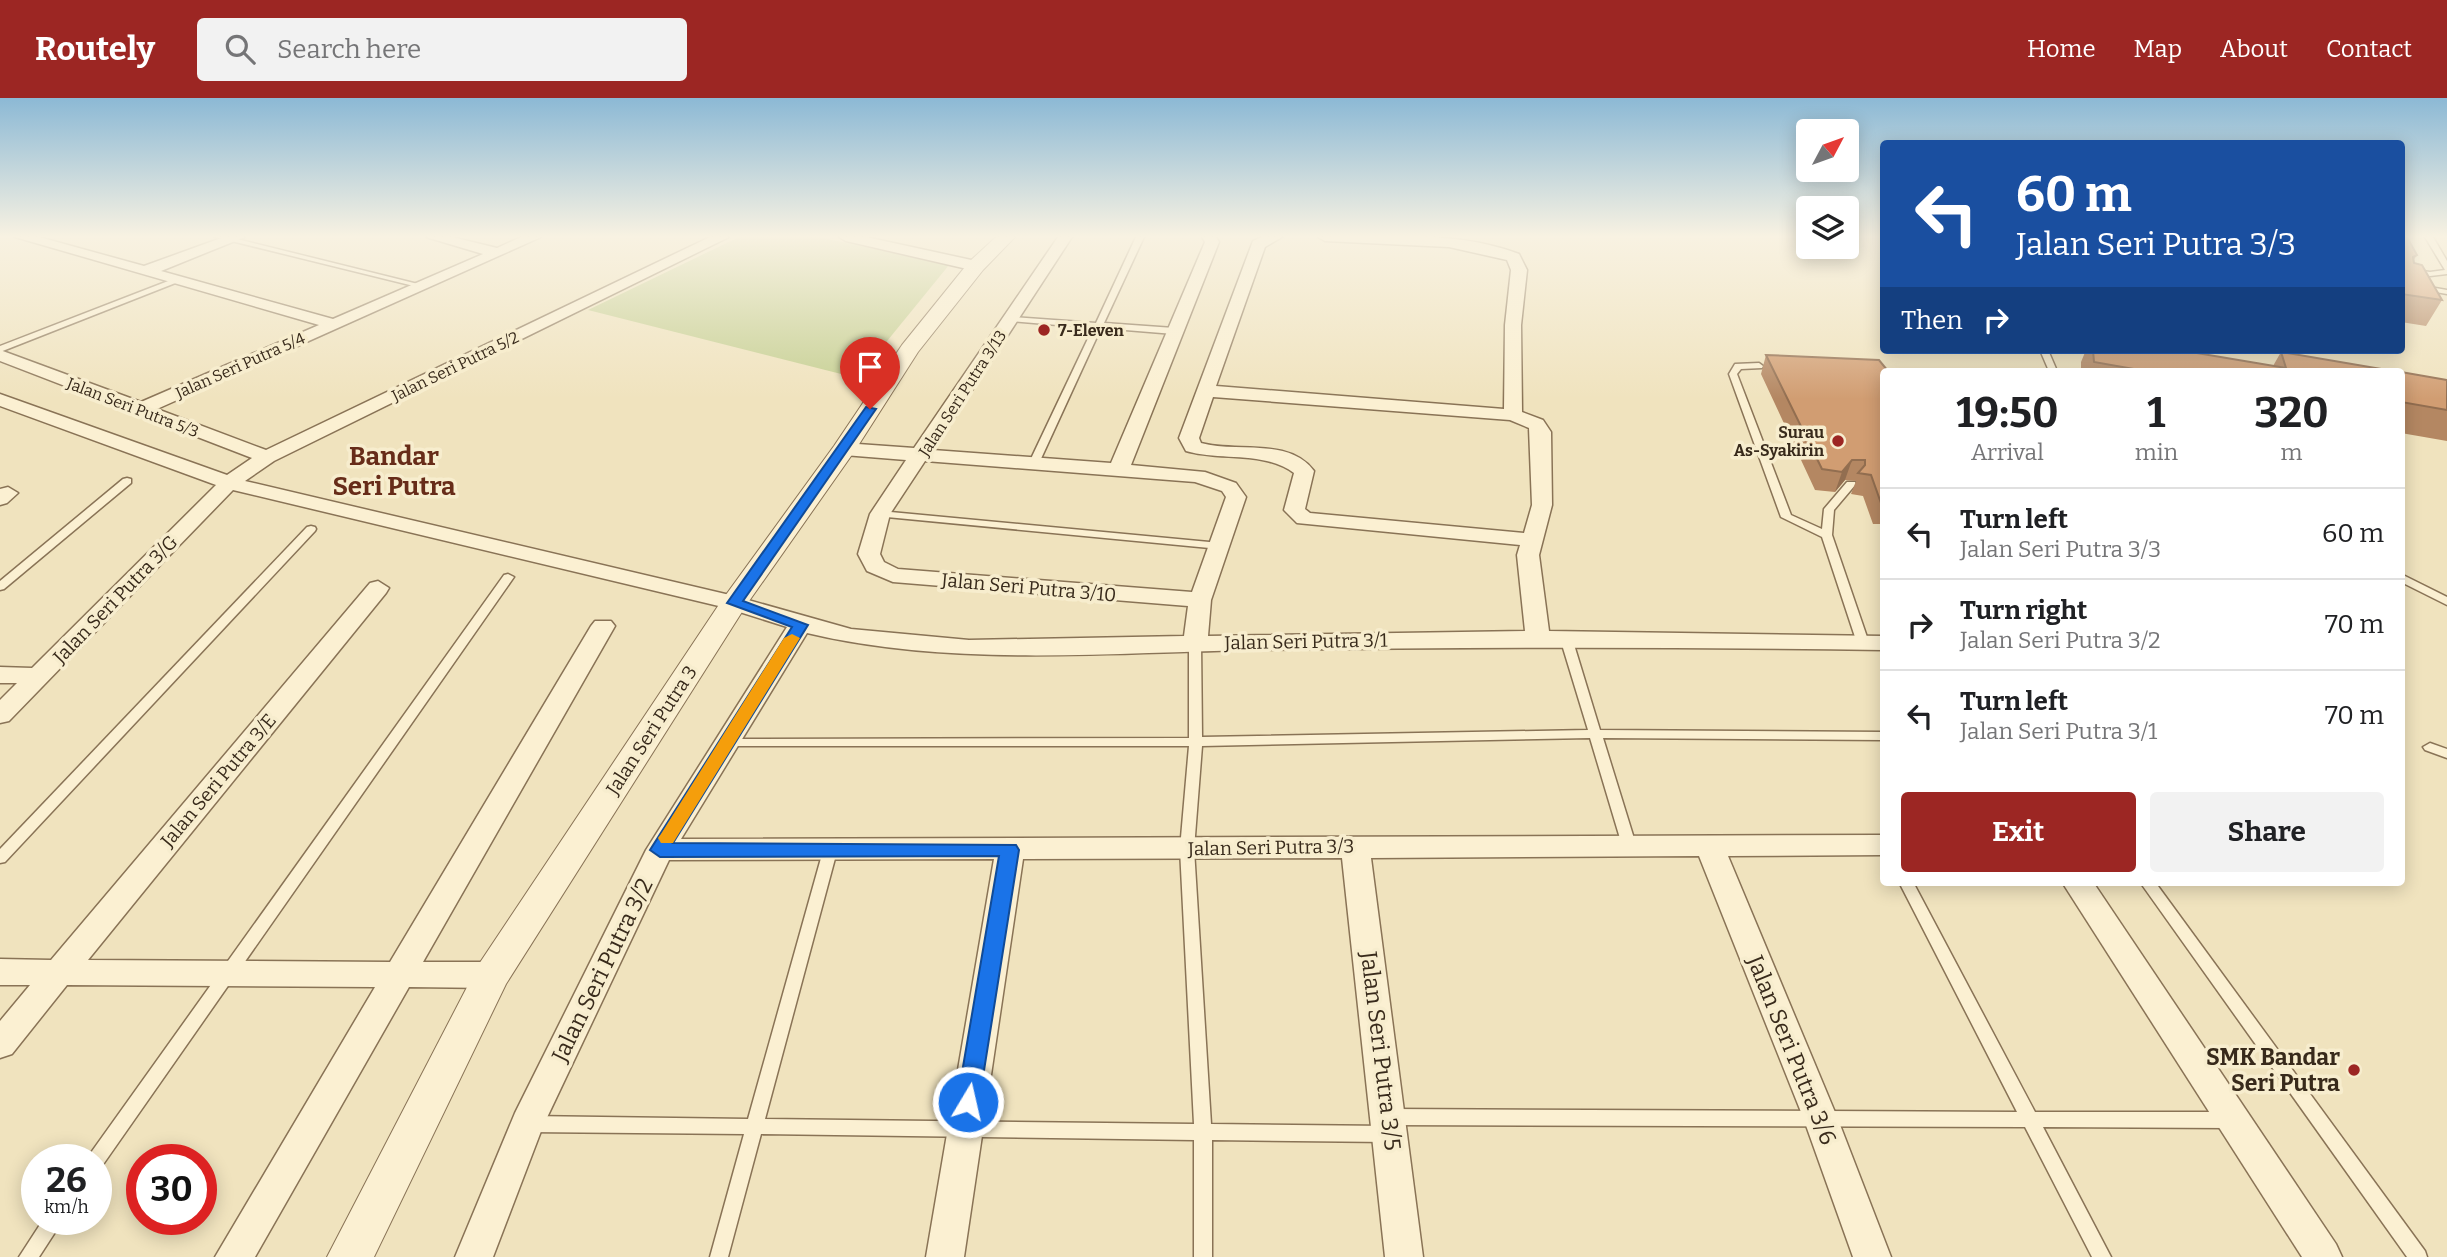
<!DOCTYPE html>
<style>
:root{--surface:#fff;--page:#f2f2f2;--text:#202124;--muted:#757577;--line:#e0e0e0;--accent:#9c2623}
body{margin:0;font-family:Bitter,serif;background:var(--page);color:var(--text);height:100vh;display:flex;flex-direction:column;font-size:26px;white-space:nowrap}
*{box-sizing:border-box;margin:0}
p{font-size:23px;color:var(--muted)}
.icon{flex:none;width:38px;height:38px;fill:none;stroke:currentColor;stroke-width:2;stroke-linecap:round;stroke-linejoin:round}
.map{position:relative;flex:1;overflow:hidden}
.details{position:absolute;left:1880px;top:270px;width:525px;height:518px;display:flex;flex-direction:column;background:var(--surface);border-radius:7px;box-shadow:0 4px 18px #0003}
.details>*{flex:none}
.guide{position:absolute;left:1880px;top:42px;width:525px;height:214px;border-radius:7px;box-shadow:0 4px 18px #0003;background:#1a4fa0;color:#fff;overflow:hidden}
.needle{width:46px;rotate:49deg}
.buttons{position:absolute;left:1796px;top:21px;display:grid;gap:14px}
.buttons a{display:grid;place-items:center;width:63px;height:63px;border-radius:7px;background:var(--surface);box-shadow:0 4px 18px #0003;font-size:35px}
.speed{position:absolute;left:21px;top:1046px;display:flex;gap:14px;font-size:35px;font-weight:700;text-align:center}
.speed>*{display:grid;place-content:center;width:91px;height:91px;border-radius:50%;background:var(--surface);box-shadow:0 4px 18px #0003;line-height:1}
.speed small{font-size:18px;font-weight:400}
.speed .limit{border:10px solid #d22;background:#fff;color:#111}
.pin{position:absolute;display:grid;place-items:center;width:60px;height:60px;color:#fff;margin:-72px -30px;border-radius:50% 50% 50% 0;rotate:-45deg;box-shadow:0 0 7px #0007}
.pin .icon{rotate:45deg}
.me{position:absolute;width:77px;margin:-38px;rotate:9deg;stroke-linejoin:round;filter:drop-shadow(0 0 5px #0008)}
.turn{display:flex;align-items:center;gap:24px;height:147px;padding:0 21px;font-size:32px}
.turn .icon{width:91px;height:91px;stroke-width:2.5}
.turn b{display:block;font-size:49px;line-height:60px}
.then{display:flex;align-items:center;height:66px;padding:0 21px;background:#0003;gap:14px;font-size:26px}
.eta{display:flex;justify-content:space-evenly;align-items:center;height:119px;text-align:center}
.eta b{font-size:42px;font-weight:700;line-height:49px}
.primary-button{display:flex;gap:14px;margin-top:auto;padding:14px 21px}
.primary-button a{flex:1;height:80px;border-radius:7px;background:var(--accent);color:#fff;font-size:28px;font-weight:700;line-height:80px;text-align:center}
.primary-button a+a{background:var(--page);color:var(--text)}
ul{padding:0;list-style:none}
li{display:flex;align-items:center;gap:21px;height:91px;padding:0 21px;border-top:2px solid var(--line)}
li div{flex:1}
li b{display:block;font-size:26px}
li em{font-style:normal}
header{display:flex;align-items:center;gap:42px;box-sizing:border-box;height:98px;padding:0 35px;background:var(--accent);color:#fff}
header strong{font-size:33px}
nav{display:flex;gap:38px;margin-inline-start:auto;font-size:24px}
.search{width:490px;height:63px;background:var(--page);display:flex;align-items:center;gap:18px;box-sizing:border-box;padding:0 24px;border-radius:7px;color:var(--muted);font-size:26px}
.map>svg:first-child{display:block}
.green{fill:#c5cf92}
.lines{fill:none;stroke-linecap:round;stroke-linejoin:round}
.service-casing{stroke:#897356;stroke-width:3}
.minor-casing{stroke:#897356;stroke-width:3}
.tertiary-casing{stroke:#897356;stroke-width:2}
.service{fill:#fbf0d2;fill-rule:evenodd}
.minor{fill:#fbf0d2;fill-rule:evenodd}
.tertiary{fill:#fbf0d2;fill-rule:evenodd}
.wall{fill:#b48762}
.shaded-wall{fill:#926e50}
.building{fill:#d19d72;stroke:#926e50;stroke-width:2}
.route{fill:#1a73e8;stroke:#114b97;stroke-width:2}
.slow{fill:#f59e0b}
.poi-dot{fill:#9c2623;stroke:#f7edce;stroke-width:2.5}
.labels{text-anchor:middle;stroke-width:7;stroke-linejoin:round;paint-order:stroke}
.far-poi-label{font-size:16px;font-weight:bold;fill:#382a1b;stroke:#f7edce;text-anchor:start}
.far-street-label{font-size:16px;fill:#382a1b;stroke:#f7edce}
.street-label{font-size:19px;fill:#382a1b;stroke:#f7edce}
.near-street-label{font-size:23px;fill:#382a1b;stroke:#f7edce}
.near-poi-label{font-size:23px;font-weight:bold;fill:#382a1b;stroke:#f7edce;text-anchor:end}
.district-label{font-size:26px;font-weight:bold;fill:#672c19;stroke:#f7edce}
</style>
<header>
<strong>Routely</strong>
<div class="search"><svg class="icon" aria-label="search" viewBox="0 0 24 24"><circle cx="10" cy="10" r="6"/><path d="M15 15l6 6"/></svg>Search here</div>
<nav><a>Home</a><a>Map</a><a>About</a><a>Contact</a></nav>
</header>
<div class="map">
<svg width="2447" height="1159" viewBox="0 0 2447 1159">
<rect width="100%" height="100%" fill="#f0e3be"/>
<polygon class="green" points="739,139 819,139 949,167 857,280 588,212"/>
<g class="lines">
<defs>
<g id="service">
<polygon points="215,139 229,139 426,188 422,190"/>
<polygon points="1136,139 1144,139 1104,225 1174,230 1178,233 1174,236 1101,230 1039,365 1037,367 1031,367 1029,365 1093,230 1011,223 1007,221 1011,219 1096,225"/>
<polygon points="2425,139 2433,139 2447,163 2447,176 2430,178 2401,174 2401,170 2430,174 2445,172"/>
<polygon points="176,180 183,182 0,254 0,248"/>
<polygon points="2401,184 2447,192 2447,196 2401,188"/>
<polygon points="2040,252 2048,252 2057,273 2049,273"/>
<polygon points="1759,265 1763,268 1762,270 1741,271 1737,276 1791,417 1822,431 1824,411 1847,384 1855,384 1856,386 1834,412 1832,437 1868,542 1866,545 1858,545 1856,542 1822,439 1781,419 1729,276 1735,266"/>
<polygon points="127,380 131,381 131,385 4,491 0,492 0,483 123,381"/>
<polygon points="880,413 1220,445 1225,448 1220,451 876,418 875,416"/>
<polygon points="311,428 315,429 316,431 315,433 5,764 0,765 0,751 307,429"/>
<polygon points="508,476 514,479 102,1068 96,1070 96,1062 87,1062 90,1056 504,477"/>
<polygon points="2401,476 2447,499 2447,507 2401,484"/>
<polygon points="1566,536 1572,540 1600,632 1883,634 1883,642 1603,640 1636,747 1634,751 1624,751 1622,747 1590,640 1202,648 1194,751 1211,1026 1388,1028 1394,1030 1397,1036 1394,1042 1388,1044 1212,1042 1212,1159 1194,1159 1194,1042 761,1036 728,1159 710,1159 744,1036 528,1034 522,1031 519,1026 522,1021 528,1018 748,1021 823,753 825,749 830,748 835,749 837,753 765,1021 1194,1026 1180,751 1189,648 726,648 721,647 720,644 721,641 1189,640 1189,544 1195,540 1201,544 1202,639 1588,632 1560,540"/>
<polygon points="2430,645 2447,651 2447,660 2425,652 2423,649"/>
<polygon points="1899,784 1913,784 2035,1014 2229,1014 2235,1017 2238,1022 2235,1027 2229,1030 2043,1029 2111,1159 2092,1159 2025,1029 1390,1027 1384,1024 1381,1019 1384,1014 1390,1011 2017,1014"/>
<polygon points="2140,784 2155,784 2425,1153 2427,1159 2407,1159"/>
<polygon points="43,1122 63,1122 39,1159 19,1159"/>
</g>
<g id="minor">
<path d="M 15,139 L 39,139 L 144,168 L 224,139 L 245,139 L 161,173 L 333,221 L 483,156 L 426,139 L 452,139 L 497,150 L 521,139 L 541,139 L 157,311 L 266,352 L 710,139 L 729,139 L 274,363 L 245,383 L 734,498 L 851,531 L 969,542 L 1184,538 L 1188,508 L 893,484 L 867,473 L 858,456 L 870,416 L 906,362 L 844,357 L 834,351 L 844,345 L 914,350 L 1058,139 L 1072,139 L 933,352 L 1111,365 L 1205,144 L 1202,139 L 1216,139 L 1219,144 L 1131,367 L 1205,374 L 1236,385 L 1246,399 L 1211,502 L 1208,538 L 1525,533 L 1517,457 L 1520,447 L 1297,425 L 1284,412 L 1294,375 C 1265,353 1220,363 1186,353 L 1179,340 L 1253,143 L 1262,139 L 1282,139 L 1265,149 L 1216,288 L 1504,311 L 1505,227 L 1511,172 L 1507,162 L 1449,149 L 1325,143 L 1318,139 C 1385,139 1455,132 1519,156 L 1527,172 L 1521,227 L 1522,314 L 1543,322 L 1551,334 L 1552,407 L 1539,457 L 1549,533 L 1883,538 L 1883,552 C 1675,549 1468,549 1260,552 C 1111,554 954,570 807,535 L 681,741 L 1883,737 L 1883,757 L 1728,758 L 1837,1019 L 1891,1159 L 1853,1159 L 1803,1019 L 1699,758 L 1371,760 L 1423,1159 L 1385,1159 L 1342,760 L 1023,761 L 964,1159 L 926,1159 L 994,761 L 669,762 L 543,1028 L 493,1159 L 455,1159 L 515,1015 L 646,752 L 787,529 L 727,510 L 233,392 L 9,623 L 0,625 L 0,602 L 17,585 L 0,585 L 0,569 L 32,570 L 216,387 L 0,308 L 0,296 L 227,377 L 252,360 L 0,263 L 0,252 L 141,304 L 319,227 ZM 1213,299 L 1510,322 L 1529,330 L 1532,407 L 1524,435 L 1310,415 L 1305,411 L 1314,373 C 1289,339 1236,355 1201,345 L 1199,340 ZM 925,363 L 1195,384 L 1222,393 L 1226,399 L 1192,494 L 898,471 L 884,464 L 880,456 L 890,416 Z"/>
<polygon points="839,139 866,139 976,163 984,168 976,173 846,143"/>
<polygon points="8,389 18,395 7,405 0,407 0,391"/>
<polygon points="378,483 389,490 386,495 88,862 390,864 591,528 595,523 611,523 615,528 423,864 492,864 503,868 508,877 503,886 492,890 409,889 255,1159 215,1159 375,889 67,887 12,956 0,960 0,923 30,887 0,887 0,861 51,862 370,485"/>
<polygon points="2062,784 2093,784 2336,1146 2342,1159 2302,1159"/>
</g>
<polygon id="tertiary" points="996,139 1015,139 983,172 918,254 856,351 747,506 506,886 374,1159 327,1159 479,866 720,505 834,348 902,247 969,164"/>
</defs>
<use href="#service" class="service-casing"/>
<use href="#minor" class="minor-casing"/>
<use href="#tertiary" class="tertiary-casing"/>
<use href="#service" class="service"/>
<use href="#minor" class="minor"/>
<use href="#tertiary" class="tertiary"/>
</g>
<g class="wall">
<polygon points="2401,139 2417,157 2413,163 2414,165 2442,202 2426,228 2401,224"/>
<polygon points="2086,252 2179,252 2273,268 2281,254 2393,273 2081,273 2081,264"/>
<polygon points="1766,257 1883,273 1883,426 1873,426 1863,398 1851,396 1856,383 1845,382 1835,394 1815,392 1761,276"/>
<polygon points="2401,274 2447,282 2447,343 2401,335"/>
</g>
<polygon class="shaded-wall" points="1852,362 1845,382 1835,394 1842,374"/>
<g class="building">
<polygon points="2401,139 2407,139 2417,157 2413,159 2414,165 2422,167 2442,202 2401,196"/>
<polygon points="2093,252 2179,252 2286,270 2281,254 2393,273 2145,273 2094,264"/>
<polygon points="1766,257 1879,262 1888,273 1883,273 1883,405 1881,405 1871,377 1858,375 1865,367 1865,362 1852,362 1842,374 1822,371"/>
<polygon points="2401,274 2447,282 2447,312 2401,304"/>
</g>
<linearGradient id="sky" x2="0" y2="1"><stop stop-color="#8cb9d5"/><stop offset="0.46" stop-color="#f8f2e2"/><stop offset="1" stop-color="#f8f2e2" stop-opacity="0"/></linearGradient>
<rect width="2447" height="301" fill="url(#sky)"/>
<polygon class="route" points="866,309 876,311 743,503 808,527 673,745 1016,747 1019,752 979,1004 975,1011 968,1014 960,1011 957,1004 999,758 660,759 650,752 792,529 727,505"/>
<polygon class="slow" points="792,536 800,540 673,745 661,745 658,740 661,736 784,540"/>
<g class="poi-dot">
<circle cx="1044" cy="232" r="7"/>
<circle cx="1838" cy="343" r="7"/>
<circle cx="2354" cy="972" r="7"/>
</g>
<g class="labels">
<g class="far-poi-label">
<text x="1058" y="238">7-Eleven</text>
<text x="1824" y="340" text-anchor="end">Surau<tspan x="1824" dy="18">As-Syakirin</tspan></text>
</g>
<g class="far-street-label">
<text transform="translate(240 267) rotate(-24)" y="6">Jalan Seri Putra 5/4</text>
<text transform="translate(455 268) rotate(-26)" y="6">Jalan Seri Putra 5/2</text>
<text transform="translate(962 295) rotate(-57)" y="6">Jalan Seri Putra 3/13</text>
<text transform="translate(133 309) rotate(21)" y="6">Jalan Seri Putra 5/3</text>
</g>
<g class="street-label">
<text transform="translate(1029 489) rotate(5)" y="7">Jalan Seri Putra 3/10</text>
<text transform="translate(115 501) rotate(-46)" y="7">Jalan Seri Putra 3/G</text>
<text transform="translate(1306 543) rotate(-1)" y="7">Jalan Seri Putra 3/1</text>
<text transform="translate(651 632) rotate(-57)" y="7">Jalan Seri Putra 3</text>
<text transform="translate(218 682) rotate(-50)" y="7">Jalan Seri Putra 3/E</text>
<text transform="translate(1271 749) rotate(-1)" y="7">Jalan Seri Putra 3/3</text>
</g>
<g class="near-street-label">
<text transform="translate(602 872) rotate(-64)" y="8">Jalan Seri Putra 3/2</text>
<text transform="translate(1792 952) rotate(68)" y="8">Jalan Seri Putra 3/6</text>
<text transform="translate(1381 953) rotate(83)" y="8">Jalan Seri Putra 3/5</text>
</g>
<g class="near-poi-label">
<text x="2340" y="967">SMK Bandar<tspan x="2340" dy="26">Seri Putra</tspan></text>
</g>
<g class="district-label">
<text x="394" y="367">Bandar<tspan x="394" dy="30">Seri Putra</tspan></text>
</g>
</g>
</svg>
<div class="buttons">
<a><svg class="needle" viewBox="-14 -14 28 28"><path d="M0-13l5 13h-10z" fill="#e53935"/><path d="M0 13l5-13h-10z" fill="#757577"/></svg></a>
<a><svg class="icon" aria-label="layers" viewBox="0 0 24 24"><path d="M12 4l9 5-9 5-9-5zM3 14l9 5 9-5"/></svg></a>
</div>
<div class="speed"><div>26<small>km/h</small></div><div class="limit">30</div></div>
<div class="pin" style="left:870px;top:311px;background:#d93025"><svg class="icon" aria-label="arrive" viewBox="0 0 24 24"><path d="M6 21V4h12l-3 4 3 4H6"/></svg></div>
<svg class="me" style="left:968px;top:1004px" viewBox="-20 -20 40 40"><circle r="17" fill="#1a73e8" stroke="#fff" stroke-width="3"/><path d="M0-11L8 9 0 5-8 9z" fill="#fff"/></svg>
<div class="guide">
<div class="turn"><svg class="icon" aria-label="left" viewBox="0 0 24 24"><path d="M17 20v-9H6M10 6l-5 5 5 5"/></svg><div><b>60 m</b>Jalan Seri Putra 3/3</div></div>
<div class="then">Then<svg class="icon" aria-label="right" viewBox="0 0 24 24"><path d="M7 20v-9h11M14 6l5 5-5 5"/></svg></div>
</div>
<section class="details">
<div class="eta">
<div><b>19:50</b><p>Arrival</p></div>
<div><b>1</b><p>min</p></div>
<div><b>320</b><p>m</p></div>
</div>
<ul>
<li><svg class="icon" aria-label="left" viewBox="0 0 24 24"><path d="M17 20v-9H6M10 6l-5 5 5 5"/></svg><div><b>Turn left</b><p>Jalan Seri Putra 3/3</p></div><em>60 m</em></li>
<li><svg class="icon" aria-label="right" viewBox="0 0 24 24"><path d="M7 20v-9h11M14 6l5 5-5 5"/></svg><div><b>Turn right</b><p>Jalan Seri Putra 3/2</p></div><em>70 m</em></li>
<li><svg class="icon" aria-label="left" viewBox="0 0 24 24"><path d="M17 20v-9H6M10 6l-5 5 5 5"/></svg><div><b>Turn left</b><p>Jalan Seri Putra 3/1</p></div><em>70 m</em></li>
</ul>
<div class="primary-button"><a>Exit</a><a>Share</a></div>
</section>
</div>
